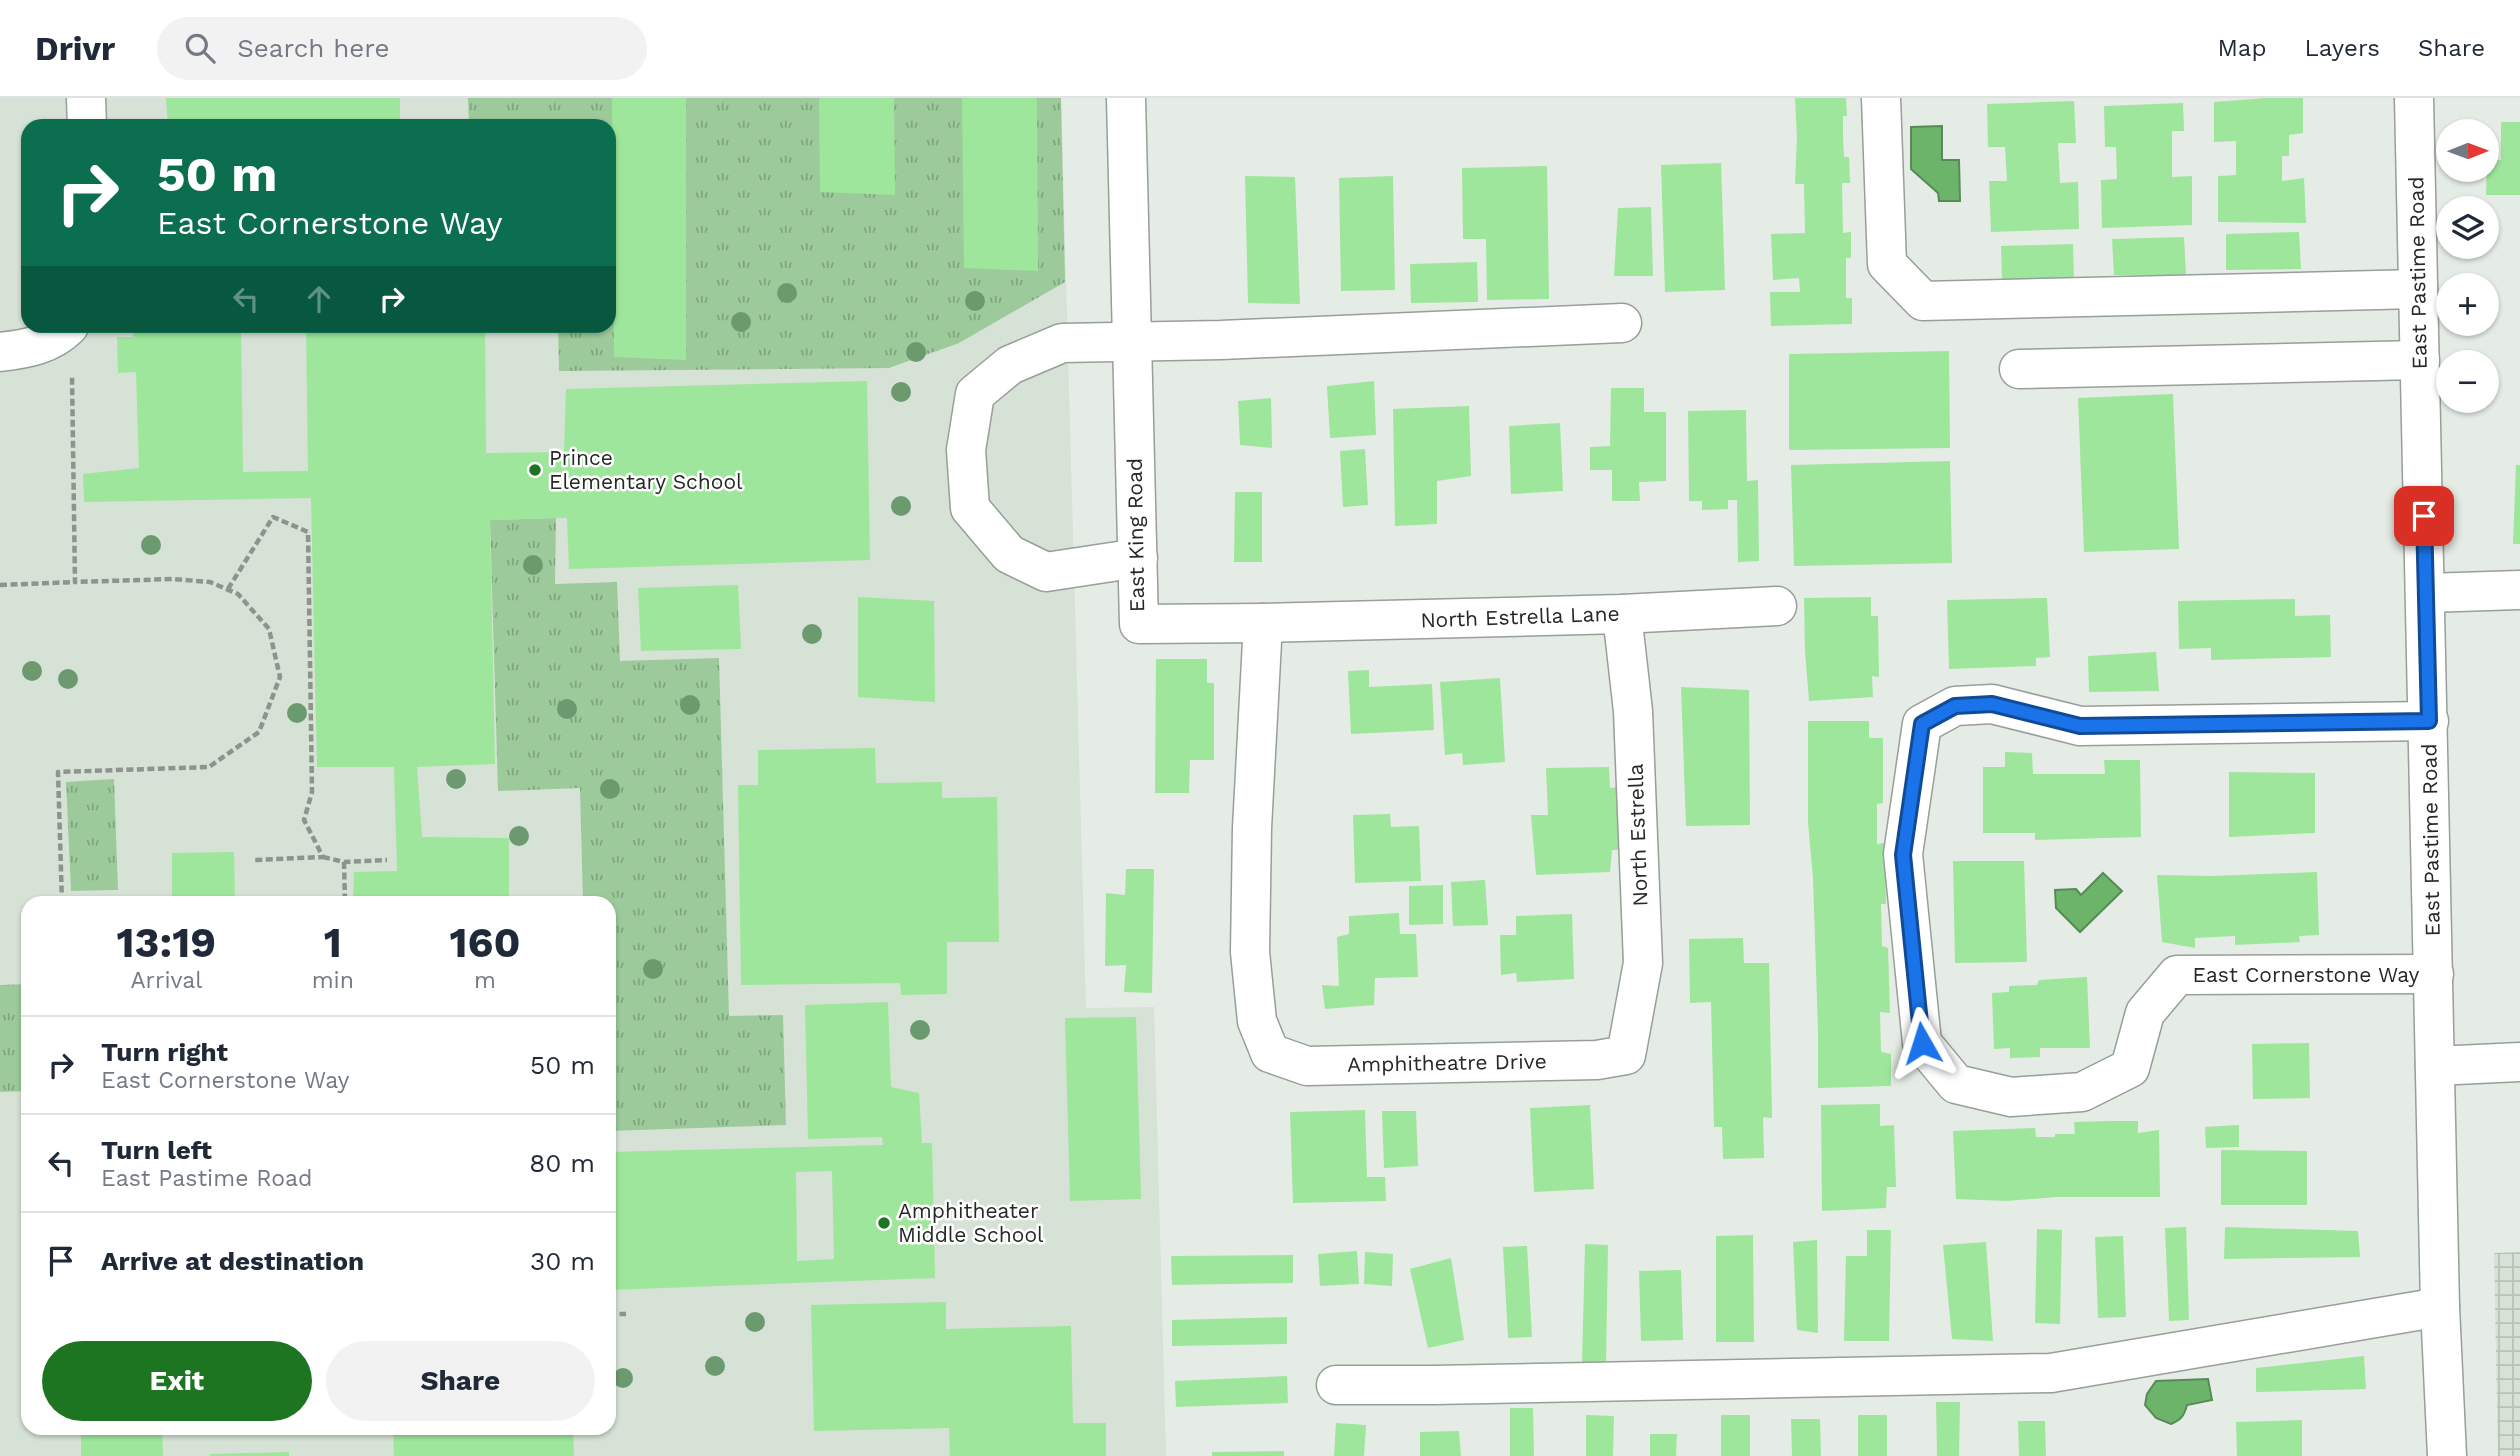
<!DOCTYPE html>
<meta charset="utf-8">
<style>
:root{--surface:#fff;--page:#f2f2f3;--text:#1f2937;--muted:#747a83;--line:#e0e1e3;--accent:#1e7521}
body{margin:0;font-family:"Work Sans",sans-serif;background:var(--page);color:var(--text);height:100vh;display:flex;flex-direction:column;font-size:26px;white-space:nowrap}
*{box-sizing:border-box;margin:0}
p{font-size:23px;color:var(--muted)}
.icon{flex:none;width:38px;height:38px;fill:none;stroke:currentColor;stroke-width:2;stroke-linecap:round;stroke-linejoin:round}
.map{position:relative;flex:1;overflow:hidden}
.details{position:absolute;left:21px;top:798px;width:595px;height:539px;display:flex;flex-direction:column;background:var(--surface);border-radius:21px;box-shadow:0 2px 5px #0004}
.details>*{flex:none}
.top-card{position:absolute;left:21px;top:21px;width:595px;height:214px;border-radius:21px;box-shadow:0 2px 5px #0004;background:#0b6e4f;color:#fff;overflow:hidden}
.needle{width:46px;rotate:89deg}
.controls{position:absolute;left:2436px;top:21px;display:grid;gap:14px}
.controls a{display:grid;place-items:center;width:63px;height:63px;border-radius:50%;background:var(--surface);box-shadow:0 2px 5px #0004;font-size:35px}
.pin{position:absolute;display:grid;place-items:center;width:60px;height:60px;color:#fff;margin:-30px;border-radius:14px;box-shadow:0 4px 10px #0006}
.me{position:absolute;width:77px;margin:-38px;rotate:354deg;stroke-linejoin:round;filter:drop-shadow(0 0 5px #0008)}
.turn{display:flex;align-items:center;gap:24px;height:147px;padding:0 21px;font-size:32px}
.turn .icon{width:91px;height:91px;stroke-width:2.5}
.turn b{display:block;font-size:49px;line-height:60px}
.lanes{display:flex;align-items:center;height:66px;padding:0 21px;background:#0003;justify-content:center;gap:35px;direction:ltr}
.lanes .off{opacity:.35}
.eta{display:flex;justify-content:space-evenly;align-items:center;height:119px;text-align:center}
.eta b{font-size:42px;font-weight:700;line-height:49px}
.button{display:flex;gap:14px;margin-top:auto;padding:14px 21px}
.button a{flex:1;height:80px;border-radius:42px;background:var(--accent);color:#fff;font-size:28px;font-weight:700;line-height:80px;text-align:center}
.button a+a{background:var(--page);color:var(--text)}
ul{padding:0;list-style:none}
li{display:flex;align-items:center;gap:21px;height:98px;padding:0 21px;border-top:2px solid var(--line)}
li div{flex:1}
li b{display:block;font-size:26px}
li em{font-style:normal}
header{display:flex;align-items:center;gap:42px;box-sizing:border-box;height:98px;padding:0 35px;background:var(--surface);border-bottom:2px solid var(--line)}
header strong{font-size:33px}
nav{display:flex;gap:38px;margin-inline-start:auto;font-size:24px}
.search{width:490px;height:63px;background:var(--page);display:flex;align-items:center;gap:18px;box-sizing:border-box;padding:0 24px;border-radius:38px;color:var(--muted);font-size:26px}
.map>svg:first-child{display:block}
.built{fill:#d6e2d5;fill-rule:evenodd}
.industrial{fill:url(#industrial-grid)}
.grass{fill:url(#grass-tufts)}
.water{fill:#6db46b;stroke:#578a56;stroke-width:2}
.building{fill:#9ee69b;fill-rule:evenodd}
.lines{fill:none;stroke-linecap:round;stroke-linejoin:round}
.minor-casing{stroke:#989e98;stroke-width:41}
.path{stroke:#8e938e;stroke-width:4.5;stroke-dasharray:7 3.5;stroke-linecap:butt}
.minor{stroke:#fff;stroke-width:38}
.tree{fill:#6c9a6f}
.route-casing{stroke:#114b97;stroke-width:18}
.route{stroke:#1a73e8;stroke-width:12}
.poi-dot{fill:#1e7521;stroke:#fff;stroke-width:2.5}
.labels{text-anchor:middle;stroke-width:5;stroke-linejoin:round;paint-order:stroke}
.street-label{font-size:21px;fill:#252825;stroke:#fff}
.poi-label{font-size:21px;fill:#252825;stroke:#fff;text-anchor:start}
</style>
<header>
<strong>Drivr</strong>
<div class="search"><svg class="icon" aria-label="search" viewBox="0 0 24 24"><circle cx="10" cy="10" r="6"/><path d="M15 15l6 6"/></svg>Search here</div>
<nav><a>Map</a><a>Layers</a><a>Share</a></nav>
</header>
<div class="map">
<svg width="2520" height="1358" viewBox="0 0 2520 1358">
<defs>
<pattern id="industrial-grid" width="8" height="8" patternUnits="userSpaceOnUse" patternTransform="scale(1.75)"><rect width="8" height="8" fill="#d6e2d5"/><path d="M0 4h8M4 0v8" fill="none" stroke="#b8c2b7"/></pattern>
<pattern id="grass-tufts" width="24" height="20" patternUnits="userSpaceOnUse" patternTransform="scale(1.75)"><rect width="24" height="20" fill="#9dca9b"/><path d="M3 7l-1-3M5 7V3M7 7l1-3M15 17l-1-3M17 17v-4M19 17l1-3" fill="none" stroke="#80a47e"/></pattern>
</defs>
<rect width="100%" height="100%" fill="#e5ece5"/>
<path class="built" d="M 0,0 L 1061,0 L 1086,910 L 1154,909 L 1166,1358 L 0,1358 ZM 28,28 L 609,28 L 609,228 L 28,228 ZM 28,805 L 609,805 L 609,1330 L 28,1330 Z"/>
<polygon class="industrial" points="2520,1154 2520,1358 2498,1358 2494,1155"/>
<g class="grass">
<polygon points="468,0 1061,0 1065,184 959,245 889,270 559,273 558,228 609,228 609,28 469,28"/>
<polygon points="556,420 555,486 617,484 620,563 719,560 729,918 783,917 786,1027 609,1033 609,805 583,805 580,690 498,693 490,422"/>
<polygon points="114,681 118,792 71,793 66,684"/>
<polygon points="28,886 28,993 0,994 0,887"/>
</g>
<g class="water">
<polygon points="1942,28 1942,62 1959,62 1960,103 1939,103 1938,95 1911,71 1911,29"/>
<polygon points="2103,775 2122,793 2080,834 2056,810 2055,792 2076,791 2081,797"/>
<path d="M 2208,1281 L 2212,1302 L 2187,1307 C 2184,1318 2181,1322 2171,1326 L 2156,1320 L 2145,1307 L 2147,1296 L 2156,1283 Z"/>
</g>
<g class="building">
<polygon points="166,0 400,0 400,28 168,28"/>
<polygon points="612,0 686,0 686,262 614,259"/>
<polygon points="819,0 894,0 895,97 820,94"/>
<polygon points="962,0 1037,0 1038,173 964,170"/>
<polygon points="1795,0 1846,0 1847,18 1843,18 1843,38 1844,59 1849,59 1850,85 1842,85 1843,135 1851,134 1851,160 1846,160 1846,200 1852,200 1852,226 1771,228 1770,194 1800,194 1799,180 1773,182 1771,136 1805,135 1804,86 1795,86 1797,40"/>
<polygon points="2266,0 2303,0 2303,35 2289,37 2289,58 2282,58 2282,83 2304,80 2306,125 2218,124 2218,78 2236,77 2236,43 2214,44 2214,4"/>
<polygon points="2074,3 2076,45 2058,45 2060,85 2078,84 2079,131 1991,134 1989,83 2007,83 2005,49 1988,49 1987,6"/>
<polygon points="2183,5 2184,33 2172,33 2172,79 2192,78 2192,127 2102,130 2101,82 2117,81 2116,49 2105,49 2104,8"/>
<polygon points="2501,24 2520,24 2520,97 2486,97 2487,62 2501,62"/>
<polygon points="1721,65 1725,192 1665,194 1661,67"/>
<polygon points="1547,68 1549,201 1487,202 1486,141 1463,141 1462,70"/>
<polygon points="1245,78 1295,79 1300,206 1248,205"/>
<polygon points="1393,78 1395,192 1341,193 1339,80"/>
<polygon points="1651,109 1653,178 1614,178 1618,110"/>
<polygon points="2299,134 2301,171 2226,172 2226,136"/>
<polygon points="2184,139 2186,177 2114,177 2112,141"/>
<polygon points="2073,146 2074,179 2002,182 2001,148"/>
<polygon points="1477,164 1478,204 1411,205 1410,166"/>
<polygon points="133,228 241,228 243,374 308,373 306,228 485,228 486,355 564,354 566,291 867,283 870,462 569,471 567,420 490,422 495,666 417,669 422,739 509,740 509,805 353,805 354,774 397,773 394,669 317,669 311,400 84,404 83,376 139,370 136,274 118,275 117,239 133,239"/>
<polygon points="1949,253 1950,350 1789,352 1789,256"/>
<polygon points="1374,283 1376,337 1330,340 1327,288"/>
<polygon points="1611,290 1644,290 1644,314 1666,314 1666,383 1639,384 1640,403 1612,403 1612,372 1590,372 1590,349 1610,348"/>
<polygon points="2173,296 2179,451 2084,454 2078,300"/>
<polygon points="1271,300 1272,350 1240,347 1238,303"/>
<polygon points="1469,308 1471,378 1437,383 1437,426 1395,428 1393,311"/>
<polygon points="1746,312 1747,383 1758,382 1759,463 1738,464 1737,402 1728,402 1728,411 1702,412 1702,403 1689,403 1688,313"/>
<polygon points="1560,325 1563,393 1511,396 1509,328"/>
<polygon points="1365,351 1368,407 1343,409 1340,353"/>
<polygon points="1950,363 1952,465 1794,468 1791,367"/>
<polygon points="2516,367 2520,367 2520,446 2513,446"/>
<polygon points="1235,394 1262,394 1262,464 1234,464"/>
<polygon points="738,487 741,551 641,553 638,490"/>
<polygon points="858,499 934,503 935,604 858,599"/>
<polygon points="1871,499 1871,518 1878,518 1879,579 1872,578 1873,599 1809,603 1805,553 1804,500"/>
<polygon points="2047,500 2050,559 2036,560 2036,568 1949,571 1947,502"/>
<polygon points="2295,501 2295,518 2330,517 2331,559 2211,562 2211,550 2179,551 2178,503"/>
<polygon points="2156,554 2159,593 2089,594 2088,558"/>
<polygon points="1156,561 1207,561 1207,585 1214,585 1214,662 1190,662 1189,695 1155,695"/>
<polygon points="1369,572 1369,589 1432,586 1434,632 1351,636 1348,573"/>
<polygon points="1500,580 1505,664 1463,667 1462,655 1445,657 1440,584"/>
<polygon points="1681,589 1749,592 1750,727 1686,728"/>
<polygon points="1808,623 1869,623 1869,640 1883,640 1883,705 1877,706 1877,746 1885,745 1886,806 1881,806 1882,848 1888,850 1890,915 1880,914 1881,954 1891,956 1891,988 1818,990 1818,934 1813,780 1808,725"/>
<polygon points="875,650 876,685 942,684 942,700 997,699 999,844 947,844 947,896 901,897 900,885 741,887 738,687 758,687 758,652"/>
<polygon points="2005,654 2032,655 2033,676 2105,676 2104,662 2140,662 2141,739 2035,742 2035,735 1983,735 1983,669 2005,669"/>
<polygon points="1609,669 1610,690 1620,689 1622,752 1612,752 1610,774 1536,777 1531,717 1548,717 1546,670"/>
<polygon points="2229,674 2315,675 2315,735 2229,739"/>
<polygon points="1390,716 1391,729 1419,728 1421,783 1355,785 1353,717"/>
<polygon points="234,754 235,805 172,805 172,755"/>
<polygon points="1953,763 2024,763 2027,864 1955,865"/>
<polygon points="1126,771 1154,771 1152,895 1124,894 1126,867 1105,868 1106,795 1125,797"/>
<polygon points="2317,774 2319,837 2299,838 2300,844 2235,847 2235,838 2195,840 2195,850 2162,844 2157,777 2213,778"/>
<polygon points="1485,782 1488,827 1453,828 1451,784"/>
<polygon points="1443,787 1443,826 1409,827 1409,788"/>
<polygon points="1399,815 1400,836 1416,836 1418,879 1375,880 1374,907 1325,911 1322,887 1339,888 1337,839 1349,836 1349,818"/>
<polygon points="1572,816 1574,881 1517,884 1516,875 1501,877 1500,837 1516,837 1516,818"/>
<polygon points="1743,840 1744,865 1769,865 1772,1020 1763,1019 1764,1060 1723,1061 1722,1029 1714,1029 1711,904 1690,905 1689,841"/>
<polygon points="2087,879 2090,950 2040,950 2040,959 2010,960 2010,950 1994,951 1992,895 2009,894 2009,888 2037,887 2039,882"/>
<path d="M 888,904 L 891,989 L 919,995 L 922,1045 L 932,1045 L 935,1180 L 609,1192 L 609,1054 L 883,1047 L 882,1039 L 808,1041 L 805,907 ZM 832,1073 L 834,1161 L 797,1163 L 796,1074 Z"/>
<polygon points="1136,919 1141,1101 1070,1103 1065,920"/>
<polygon points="2309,945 2310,1000 2253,1001 2252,946"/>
<polygon points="1880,1006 1880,1028 1894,1027 1896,1089 1887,1089 1886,1110 1822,1113 1821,1007"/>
<polygon points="1590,1007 1594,1091 1534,1094 1530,1010"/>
<polygon points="1365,1012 1367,1079 1385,1079 1386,1103 1293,1105 1290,1014"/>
<polygon points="1382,1013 1416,1013 1418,1068 1384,1070"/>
<polygon points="2110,1023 2138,1023 2138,1035 2159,1032 2160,1099 2056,1099 2007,1103 1956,1101 1953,1033 2035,1030 2036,1039 2055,1039 2055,1036 2075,1036 2074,1024"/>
<polygon points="2239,1027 2239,1049 2206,1050 2205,1029"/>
<polygon points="2221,1052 2307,1053 2307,1107 2221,1107"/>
<polygon points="2186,1129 2189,1222 2169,1223 2165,1130"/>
<polygon points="2225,1129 2358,1133 2360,1159 2224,1161"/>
<polygon points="2037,1131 2062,1132 2060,1226 2035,1225"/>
<polygon points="1867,1132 1891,1132 1889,1243 1844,1243 1846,1158 1867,1158"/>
<polygon points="1753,1137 1754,1244 1716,1244 1716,1138"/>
<polygon points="2123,1138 2126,1219 2098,1220 2095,1139"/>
<polygon points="1817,1142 1818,1235 1797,1232 1793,1144"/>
<polygon points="1986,1144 1993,1243 1952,1241 1943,1147"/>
<polygon points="1585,1146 1608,1147 1606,1267 1582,1267"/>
<polygon points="1527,1148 1532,1239 1508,1240 1503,1149"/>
<polygon points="1357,1153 1359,1186 1320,1188 1318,1156"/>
<polygon points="1365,1154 1393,1156 1392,1188 1364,1186"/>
<polygon points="1293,1157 1293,1185 1172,1187 1171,1158"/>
<polygon points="1451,1160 1464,1242 1428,1250 1410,1171"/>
<polygon points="1681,1172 1683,1242 1641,1243 1639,1173"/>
<polygon points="946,1204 946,1231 1071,1228 1073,1325 1106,1325 1106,1358 950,1358 949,1330 814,1333 811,1207"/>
<polygon points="1287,1219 1287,1246 1172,1248 1172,1222"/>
<polygon points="2364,1258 2366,1291 2256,1294 2256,1270"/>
<polygon points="1287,1278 1288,1305 1176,1309 1175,1283"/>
<polygon points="1936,1304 1960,1304 1959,1358 1937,1358"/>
<polygon points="1510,1310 1533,1310 1534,1358 1510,1358"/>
<polygon points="1586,1317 1614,1318 1613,1358 1586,1358"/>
<rect x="1721" y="1317" width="29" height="41"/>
<rect x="1858" y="1317" width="29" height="41"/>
<polygon points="1791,1321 1820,1321 1821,1358 1792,1358"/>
<polygon points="2302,1322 2302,1358 2237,1358 2236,1324"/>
<polygon points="2018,1323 2045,1323 2046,1358 2019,1358"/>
<polygon points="1336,1325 1366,1327 1364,1358 1334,1358"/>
<polygon points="81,1330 162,1330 163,1358 81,1358"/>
<polygon points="393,1330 573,1330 574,1358 394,1358"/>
<polygon points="1459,1333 1461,1358 1420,1358 1420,1334"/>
<polygon points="1650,1336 1677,1336 1676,1358 1650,1358"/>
<polygon points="1284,1353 1284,1358 1212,1358 1212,1354"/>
<polygon points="289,1354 289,1358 210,1358 210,1356"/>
</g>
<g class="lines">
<defs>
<g id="minor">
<polyline points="86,0 87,28"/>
<polyline points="1126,0 1139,526 1263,525 1252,730 1250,854 1257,923 1270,955 1307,968 1597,962 1626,957 1643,865 1633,613 1622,516"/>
<polyline points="1881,0 1887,166 1923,203 2418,191"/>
<polyline points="2414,0 2440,1209 2447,1358"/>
<path d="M 0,254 C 26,251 50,247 69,228"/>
<polyline points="2019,271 2420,262"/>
<polyline points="1138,460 1046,474 1009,456 970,410 966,352 975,296 1010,267 1062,245 1221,242 1622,225"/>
<polyline points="2426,495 2520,492"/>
<polyline points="1263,525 1622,516 1777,508"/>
<polyline points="2429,623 2080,628 1992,606 1955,608 1922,626 1903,756 1922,945 1956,986 2011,999 2082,994 2130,970 2145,915 2177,877 2434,876"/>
<polyline points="2435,968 2520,964"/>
<polyline points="1336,1287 1434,1287 2051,1275 2440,1209"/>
</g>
</defs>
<use href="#minor" class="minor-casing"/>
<g class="path">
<polyline points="0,487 75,484"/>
<polyline points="228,491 273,419 308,434 312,694 304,722 323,759 254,762"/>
<polyline points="323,759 344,764 387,762"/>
<polyline points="344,764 345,805"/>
<polyline points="62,805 58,674 209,669 259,634 280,579 269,531 238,496 210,484 172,481 75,484 72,277"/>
<polyline points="609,1216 626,1216"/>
</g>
<use href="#minor" class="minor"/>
</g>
<g class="tree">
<circle cx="787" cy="195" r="10"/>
<circle cx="975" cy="203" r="10"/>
<circle cx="741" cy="224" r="10"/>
<circle cx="916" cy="254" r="10"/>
<circle cx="901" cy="294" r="10"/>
<circle cx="901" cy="408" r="10"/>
<circle cx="151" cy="447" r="10"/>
<circle cx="533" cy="467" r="10"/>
<circle cx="812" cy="536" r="10"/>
<circle cx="32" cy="573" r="10"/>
<circle cx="68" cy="581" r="10"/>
<circle cx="690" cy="607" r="10"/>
<circle cx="567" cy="611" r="10"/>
<circle cx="297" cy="615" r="10"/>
<circle cx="456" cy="681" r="10"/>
<circle cx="610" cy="691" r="10"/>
<circle cx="519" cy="738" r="10"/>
<circle cx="653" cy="871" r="10"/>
<circle cx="920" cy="932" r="10"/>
<circle cx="755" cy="1224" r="10"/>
<circle cx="715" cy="1268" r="10"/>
<circle cx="623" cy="1280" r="10"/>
</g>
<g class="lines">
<defs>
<polyline id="route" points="1922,945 1903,757 1922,626 1955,608 1992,606 2080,628 2429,623 2424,418"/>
</defs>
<use href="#route" class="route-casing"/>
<use href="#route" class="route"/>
</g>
<g class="poi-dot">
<circle cx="535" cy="372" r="7"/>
<circle cx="884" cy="1125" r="7"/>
</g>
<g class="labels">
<g class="street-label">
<text transform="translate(2418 175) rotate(-91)" y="7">East Pastime Road</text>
<text transform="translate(1136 437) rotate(-91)" y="7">East King Road</text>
<text transform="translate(1520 519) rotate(-2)" y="7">North Estrella Lane</text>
<text transform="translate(1638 737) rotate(-92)" y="7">North Estrella</text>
<text transform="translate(2431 742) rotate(-91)" y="7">East Pastime Road</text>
<text x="2306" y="884">East Cornerstone Way</text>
<text transform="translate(1447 965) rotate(-1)" y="7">Amphitheatre Drive</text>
</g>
<g class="poi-label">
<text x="549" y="367">Prince<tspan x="549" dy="24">Elementary School</tspan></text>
<text x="898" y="1120">Amphitheater<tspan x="898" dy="24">Middle School</tspan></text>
</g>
</g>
</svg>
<div class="controls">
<a><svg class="needle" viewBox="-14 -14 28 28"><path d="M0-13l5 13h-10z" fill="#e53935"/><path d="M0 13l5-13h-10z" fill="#747a83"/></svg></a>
<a><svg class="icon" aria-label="layers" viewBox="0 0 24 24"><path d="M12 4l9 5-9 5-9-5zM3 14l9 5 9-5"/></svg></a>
<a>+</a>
<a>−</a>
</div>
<div class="pin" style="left:2424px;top:418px;background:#d93025"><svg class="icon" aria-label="arrive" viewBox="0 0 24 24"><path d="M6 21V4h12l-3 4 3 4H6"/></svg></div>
<svg class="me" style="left:1922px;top:945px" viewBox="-20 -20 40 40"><path d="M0-17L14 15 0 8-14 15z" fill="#1a73e8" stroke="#fff" stroke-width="4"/></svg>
<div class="top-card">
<div class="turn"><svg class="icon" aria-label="right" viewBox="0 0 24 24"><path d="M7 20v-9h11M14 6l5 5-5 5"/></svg><div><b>50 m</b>East Cornerstone Way</div></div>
<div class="lanes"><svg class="icon off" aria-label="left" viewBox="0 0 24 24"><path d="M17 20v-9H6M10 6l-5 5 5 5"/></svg><svg class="icon off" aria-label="ahead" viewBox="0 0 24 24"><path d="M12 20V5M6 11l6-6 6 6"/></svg><svg class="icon" aria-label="right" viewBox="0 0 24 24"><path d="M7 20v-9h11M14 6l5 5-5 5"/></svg></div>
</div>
<section class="details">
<div class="eta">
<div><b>13:19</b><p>Arrival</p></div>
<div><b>1</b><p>min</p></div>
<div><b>160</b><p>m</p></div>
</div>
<ul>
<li><svg class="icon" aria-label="right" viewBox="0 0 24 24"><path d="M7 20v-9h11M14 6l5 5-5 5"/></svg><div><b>Turn right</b><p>East Cornerstone Way</p></div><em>50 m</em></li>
<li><svg class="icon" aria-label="left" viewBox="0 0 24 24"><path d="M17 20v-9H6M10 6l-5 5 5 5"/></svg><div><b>Turn left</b><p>East Pastime Road</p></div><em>80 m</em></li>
<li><svg class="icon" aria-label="arrive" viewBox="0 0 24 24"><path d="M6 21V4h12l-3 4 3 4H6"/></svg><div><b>Arrive at destination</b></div><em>30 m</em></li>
</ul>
<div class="button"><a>Exit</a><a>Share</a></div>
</section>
</div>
